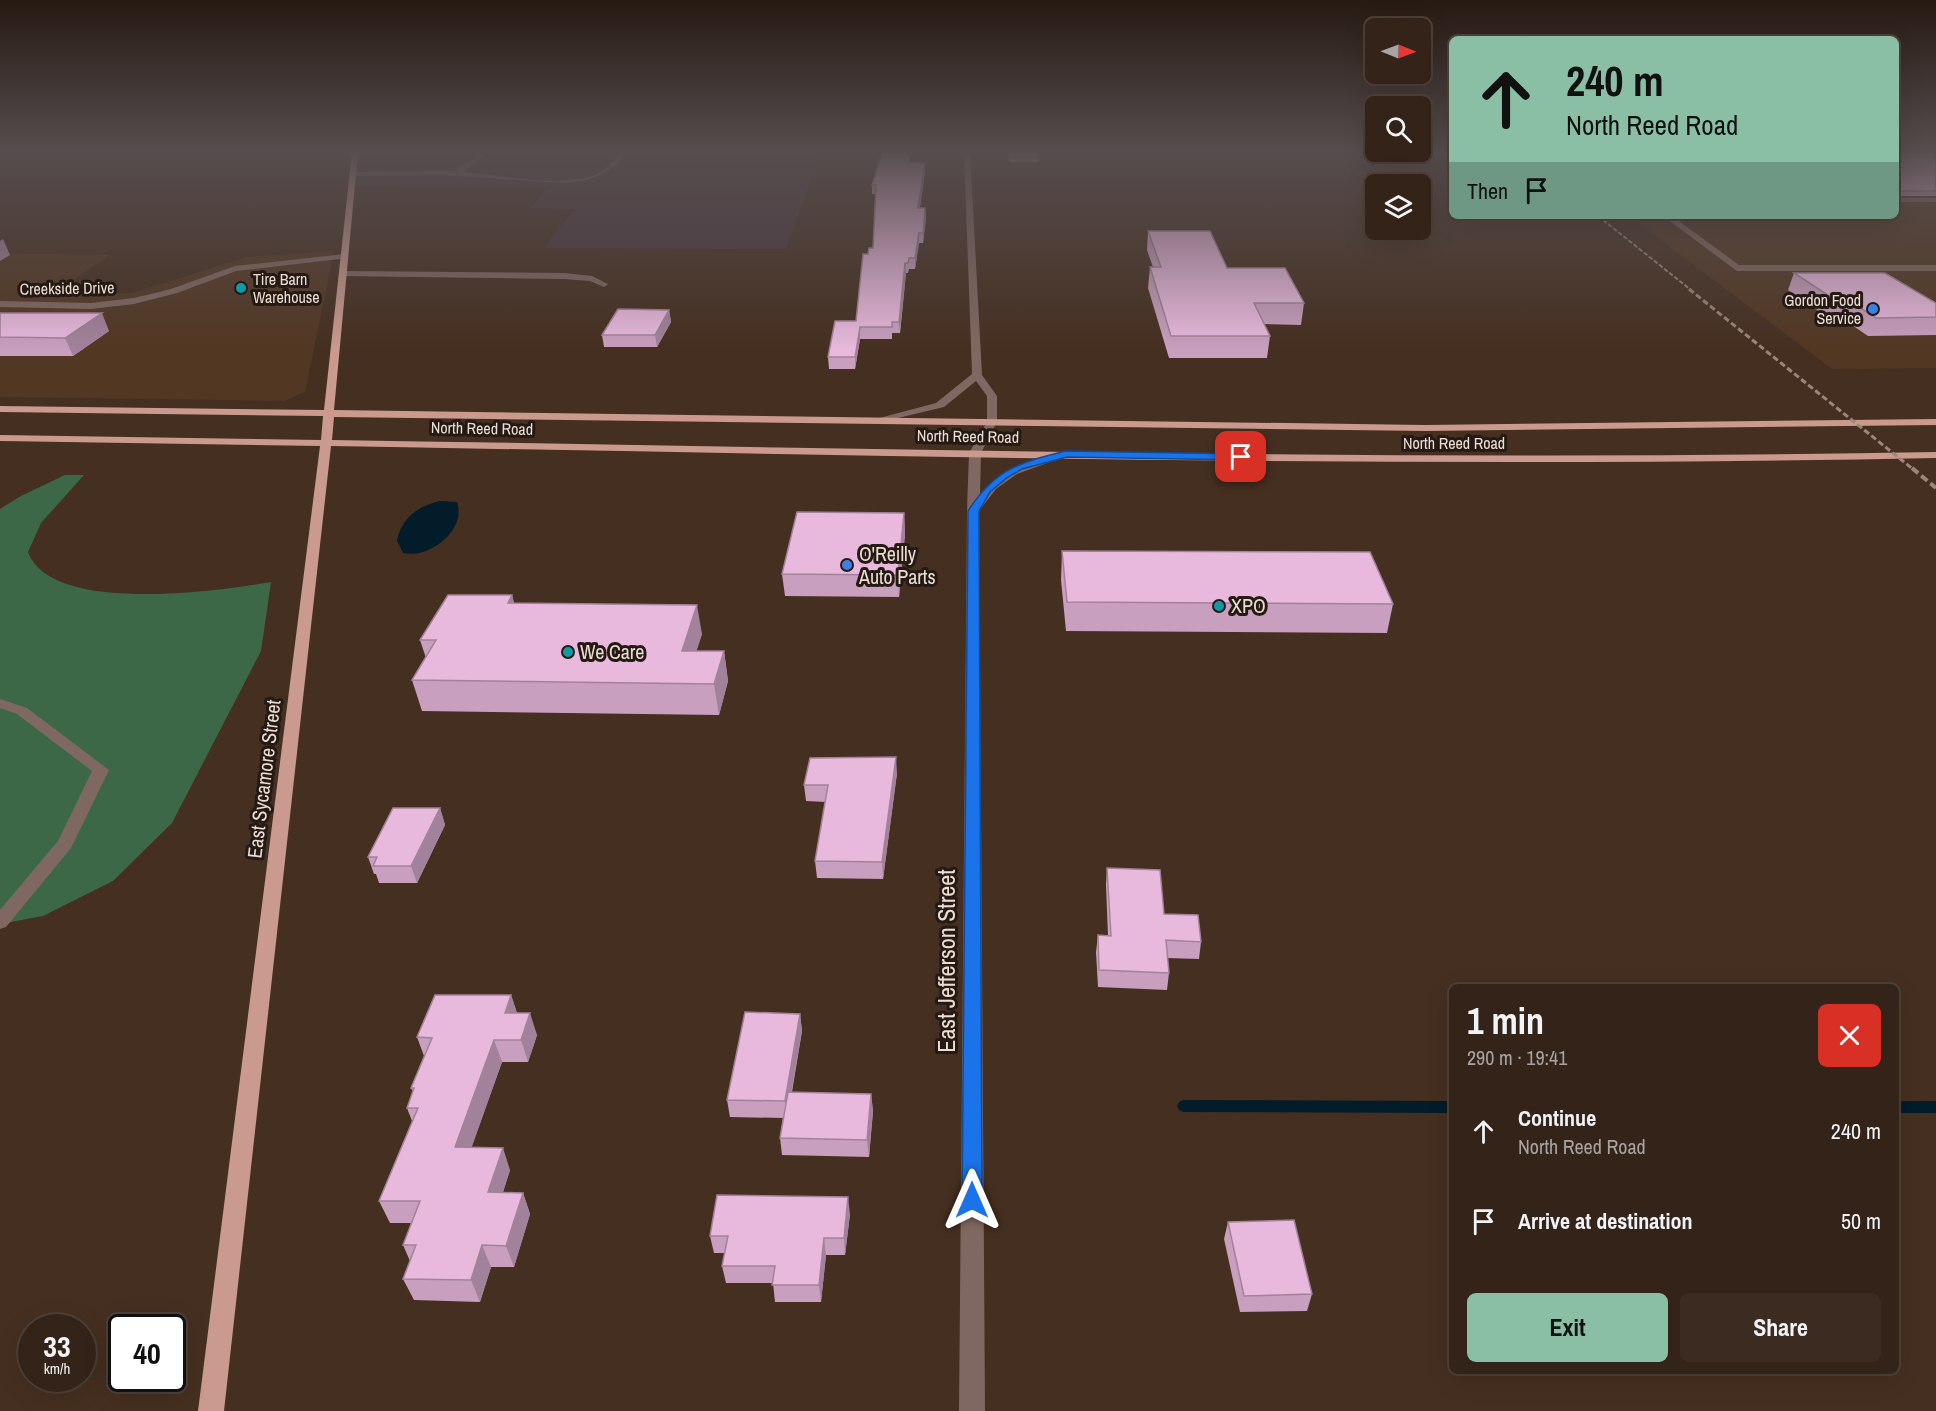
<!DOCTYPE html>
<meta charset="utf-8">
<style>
:root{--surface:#342318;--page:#3c2b21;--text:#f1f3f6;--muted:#a9a4a2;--line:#4e4037;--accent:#8abfa5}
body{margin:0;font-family:"Archivo Narrow",sans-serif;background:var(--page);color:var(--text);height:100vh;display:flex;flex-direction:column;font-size:22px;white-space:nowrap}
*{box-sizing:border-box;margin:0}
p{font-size:20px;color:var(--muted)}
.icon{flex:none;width:33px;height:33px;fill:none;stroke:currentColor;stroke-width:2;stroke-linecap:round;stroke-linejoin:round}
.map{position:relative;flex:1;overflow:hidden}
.side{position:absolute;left:1449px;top:984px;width:450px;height:390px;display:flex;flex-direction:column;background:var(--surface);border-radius:9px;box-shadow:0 6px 24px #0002,0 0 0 2px var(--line)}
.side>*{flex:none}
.top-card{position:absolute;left:1449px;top:36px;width:450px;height:183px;border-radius:9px;box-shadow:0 6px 24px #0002,0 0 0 2px var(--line);background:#8abfa5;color:#111;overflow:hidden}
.needle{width:39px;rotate:91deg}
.fabs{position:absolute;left:1365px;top:18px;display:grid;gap:12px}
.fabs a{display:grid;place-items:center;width:66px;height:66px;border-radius:9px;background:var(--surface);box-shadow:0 6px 24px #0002,0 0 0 2px var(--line);font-size:30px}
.speed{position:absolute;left:18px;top:1314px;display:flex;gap:12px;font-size:30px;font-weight:700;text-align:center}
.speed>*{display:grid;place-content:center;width:78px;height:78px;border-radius:50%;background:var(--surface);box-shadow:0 6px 24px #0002,0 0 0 2px var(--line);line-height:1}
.speed small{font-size:15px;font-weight:400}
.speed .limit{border:3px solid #111;border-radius:9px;background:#fff;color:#111}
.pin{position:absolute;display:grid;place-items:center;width:51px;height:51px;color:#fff;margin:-26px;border-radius:12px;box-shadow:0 3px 9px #0006}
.me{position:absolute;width:66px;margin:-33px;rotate:0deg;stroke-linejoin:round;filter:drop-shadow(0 0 4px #0008)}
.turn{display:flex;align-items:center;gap:21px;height:126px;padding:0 18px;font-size:27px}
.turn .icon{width:78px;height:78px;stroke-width:2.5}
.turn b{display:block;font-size:42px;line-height:51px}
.then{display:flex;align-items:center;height:57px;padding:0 18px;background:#0003;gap:12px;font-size:22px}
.round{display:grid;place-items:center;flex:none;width:63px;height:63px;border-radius:9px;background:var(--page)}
.headline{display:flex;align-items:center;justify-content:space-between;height:102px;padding:0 18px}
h1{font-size:36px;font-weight:700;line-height:45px}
.primary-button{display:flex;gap:12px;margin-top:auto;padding:12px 18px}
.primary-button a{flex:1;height:69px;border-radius:9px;background:var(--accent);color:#111;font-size:24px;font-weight:700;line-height:69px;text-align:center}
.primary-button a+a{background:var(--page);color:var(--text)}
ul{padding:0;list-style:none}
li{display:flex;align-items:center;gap:18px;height:90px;padding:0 18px}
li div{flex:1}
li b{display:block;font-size:22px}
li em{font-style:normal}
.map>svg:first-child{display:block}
.built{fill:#523723}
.education{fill:#49363e}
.green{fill:#3c6848}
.water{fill:#021c2a}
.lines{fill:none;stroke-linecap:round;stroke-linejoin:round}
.stream{fill:#021c2a;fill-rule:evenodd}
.minor{fill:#806862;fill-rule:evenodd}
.major{fill:#ca9a8f;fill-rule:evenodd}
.rail-far2{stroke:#99877b;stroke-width:2;stroke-dasharray:4.5 2;stroke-linecap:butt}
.rail-far1{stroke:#99877b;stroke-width:3;stroke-dasharray:6 3;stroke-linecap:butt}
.rail{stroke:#99877b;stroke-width:4;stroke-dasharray:8 4;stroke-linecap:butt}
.wall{fill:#c89fbe}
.shaded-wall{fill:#a2829b}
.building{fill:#e8b9dd;stroke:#a2829b;stroke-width:1.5}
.route{fill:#1a73e8;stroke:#114b97;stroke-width:1.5}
.culture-dot{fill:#0f9aa8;stroke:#241a13;stroke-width:2}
.shop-dot{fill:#3f7fe0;stroke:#241a13;stroke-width:2}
.labels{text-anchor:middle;stroke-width:6;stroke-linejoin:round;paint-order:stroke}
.far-poi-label{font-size:16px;fill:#ebddd4;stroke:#241a13;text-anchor:start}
.far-street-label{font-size:16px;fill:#ebddd4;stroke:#241a13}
.poi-label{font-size:20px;fill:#ebddd4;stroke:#241a13;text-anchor:start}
.street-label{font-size:20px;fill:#ebddd4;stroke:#241a13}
.near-street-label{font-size:24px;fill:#ebddd4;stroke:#241a13}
</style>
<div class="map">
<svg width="1936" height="1411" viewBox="0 0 1936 1411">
<rect width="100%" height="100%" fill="#452f20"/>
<g class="built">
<polygon points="1896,152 1936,152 1936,368 1832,369 1629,216 1896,216"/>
<polygon points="334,251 305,392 284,401 0,397 0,253 110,255 51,295 132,293 247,257"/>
</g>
<polygon class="education" points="355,152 821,152 786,249 543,248 575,209 530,208 549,187 352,186"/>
<path class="green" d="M 65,475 L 84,475 L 41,523 L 28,552 C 51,615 218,591 271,582 L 261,651 L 172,823 L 113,881 L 43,916 L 0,924 L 0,509 L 21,496 Z"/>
<path class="water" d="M 440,501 L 457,502 C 467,530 429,559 403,553 L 397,541 C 401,518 418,506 440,501 Z"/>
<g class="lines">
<g class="stream">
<polygon points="1184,1100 1452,1101 1452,1113 1184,1112 1179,1110 1177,1106 1179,1102"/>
<rect x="1896" y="1101" width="40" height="12"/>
</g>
<g class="minor">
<polygon points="352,152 372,152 355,155"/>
<path d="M 470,152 L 478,152 L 483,157 L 463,172 C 501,175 561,189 597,174 C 607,169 614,160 621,152 L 628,152 C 610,174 593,181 565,183 L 442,175 L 353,176 L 349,174 L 353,172 L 454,171 L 476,157 Z"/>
<path d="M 964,152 L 970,152 L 982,375 L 997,396 L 997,422 L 981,453 L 980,494 C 1003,467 1032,459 1066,451 L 1072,454 L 1017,474 L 996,489 L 979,511 L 985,1411 L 959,1411 L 967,511 L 969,453 L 987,422 L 987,396 L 976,381 L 944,407 L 877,423 L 872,420 L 936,403 L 972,374 Z"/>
<rect x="1896" y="198" width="40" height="4"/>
<polygon points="1663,216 1672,216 1739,265 1936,265 1936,271 1737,271"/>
<polygon points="345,254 348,254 348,258 236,271 177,293 134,304 91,309 0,307 0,301 91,303 134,298 171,289 235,266"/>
<polygon points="343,271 564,273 592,276 608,284 604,287 590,281 564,279 340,276 339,274"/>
<polygon points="0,699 27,708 109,770 71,848 6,927 0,929 0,910 58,841 92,771 17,714 0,708"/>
</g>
<path class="major" d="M 352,152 L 358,152 L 334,410 L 1425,425 L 1936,419 L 1936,425 L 1425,431 L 334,417 L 332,440 C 866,448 1401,462 1936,452 L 1936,458 C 1401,469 866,455 331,446 L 224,1411 L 198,1411 L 320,446 L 0,441 L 0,435 L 321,440 L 323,416 L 0,412 L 0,406 L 324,410 Z"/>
<polyline class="rail-far2" points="1598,216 1691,290"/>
<polyline class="rail-far1" points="1689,289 1914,470"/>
<polyline class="rail" points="1912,468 1936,488"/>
</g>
<g class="wall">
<polygon points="494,152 586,152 585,153"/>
<polygon points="1008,152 1039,152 1039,162 1009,162"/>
<polygon points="1896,152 1936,152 1936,196 1899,196 1896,194"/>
<polygon points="911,162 925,163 925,172 920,208 925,208 926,218 923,243 919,243 915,269 909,269 908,273 906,273 900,333 892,333 892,339 860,339 855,369 829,369 828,357 856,321 868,254 873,248 876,194 872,194 872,185"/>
<polygon points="1148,231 1304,303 1301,325 1264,324 1270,336 1267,358 1169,358 1148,288 1150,267 1153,267 1147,250"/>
<polygon points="1794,273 1936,303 1936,335 1868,336 1849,323 1836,323 1788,290"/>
<polygon points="669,310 671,322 657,347 604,347 602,335"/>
<polygon points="0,313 109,331 73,356 0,356"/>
<polygon points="904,513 905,534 899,597 785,596 782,574"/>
<polygon points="1062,551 1393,604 1387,633 1066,631 1061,580"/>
<polygon points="512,595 514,603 702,634 696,651 724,651 728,681 719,715 422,711 412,680 426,658 420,640"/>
<polygon points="897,773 883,879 817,878 815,861 826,802 806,801 804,785"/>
<polygon points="440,808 445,825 417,883 379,883 376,874 374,874 368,857"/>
<polygon points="1107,868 1164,914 1201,942 1199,959 1167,958 1169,973 1167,990 1098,987 1096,952 1098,935 1108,936 1106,885"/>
<polygon points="511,995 517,1013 537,1035 528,1062 502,1062 471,1148 510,1170 503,1192 523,1193 530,1214 514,1267 491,1267 480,1302 414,1300 403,1279 410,1261 403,1245 412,1223 390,1223 379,1201 412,1121 407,1108 413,1092 411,1088 424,1056 417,1037"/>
<polygon points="800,1014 802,1031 792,1092 871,1094 873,1111 869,1157 782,1155 780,1138 783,1118 730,1117 727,1100"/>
<polygon points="850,1214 845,1255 826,1255 821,1302 775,1302 773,1283 726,1283 722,1266 725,1253 714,1253 710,1236"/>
<polygon points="1228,1222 1312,1294 1307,1311 1240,1312 1224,1239"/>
</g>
<g class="shaded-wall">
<polygon points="925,163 925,172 918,218 918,208"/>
<polygon points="925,208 926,218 923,243 923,233"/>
<polygon points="919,233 919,243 915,269 915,258"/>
<polygon points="3,239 10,255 0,261 0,241"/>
<polygon points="905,263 906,273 900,333 899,322"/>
<polygon points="669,310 671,322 657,347 655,335"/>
<polygon points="102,313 109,331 73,356 65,338"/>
<polygon points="860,327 860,339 855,369 855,357"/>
<polygon points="904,513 905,534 899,597 898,575"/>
<polygon points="512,595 519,624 508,603"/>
<polygon points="697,605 702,634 687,681 682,651"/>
<polygon points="724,651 728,681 719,715 714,684"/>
<polygon points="896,757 897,773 883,879 882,862"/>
<polygon points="440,808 445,825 417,883 411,866"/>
<polygon points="511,995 518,1017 505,1013"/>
<polygon points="530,1013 537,1035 528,1062 521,1040"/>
<polygon points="800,1014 802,1031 787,1118 785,1101"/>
<polygon points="494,1040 502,1062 464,1169 455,1147"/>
<polygon points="871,1094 873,1111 869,1157 867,1140"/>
<polygon points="503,1148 510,1170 496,1214 488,1192"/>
<polygon points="523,1193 530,1214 514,1267 506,1246"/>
<polygon points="848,1197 850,1214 845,1255 844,1238"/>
<polygon points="824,1238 826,1255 821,1302 819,1285"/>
<polygon points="482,1245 491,1267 480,1302 471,1280"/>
</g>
<g class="building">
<polygon points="882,152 911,152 909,162 925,163 918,208 925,208 923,233 919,233 915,258 909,258 908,263 905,263 899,322 892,322 892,327 860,327 855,357 828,357 835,321 856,321 863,254 868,254 869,248 873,248 876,185 872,185"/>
<rect x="1009" y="152" width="30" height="5"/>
<polygon points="1896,152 1936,152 1936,191 1901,191 1896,188"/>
<polygon points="1148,231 1210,231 1227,268 1285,268 1304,303 1254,303 1270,336 1171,336 1150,267 1161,267"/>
<polygon points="1794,273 1885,273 1936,303 1936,317 1876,318 1856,305 1843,305"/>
<polygon points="618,309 669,310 655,335 602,335"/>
<polygon points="0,313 102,313 65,338 0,337"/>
<polygon points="797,512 904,513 898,575 782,574"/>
<polygon points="1062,551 1370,552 1393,604 1067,602"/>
<polygon points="448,595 512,595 508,603 697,605 682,651 724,651 714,684 412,680 436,640 420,640"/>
<polygon points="896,757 882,862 815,861 828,785 804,785 810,758"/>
<polygon points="393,808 440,808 411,866 373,866 377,857 368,857"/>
<polygon points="1107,868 1160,870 1164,914 1198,915 1201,942 1166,940 1169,973 1099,970 1098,935 1111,936"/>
<polygon points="435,995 511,995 505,1013 530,1013 521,1040 494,1040 455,1147 503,1148 488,1192 523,1193 506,1246 482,1245 471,1280 403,1279 416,1245 403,1245 420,1201 379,1201 418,1108 407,1108 414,1088 411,1088 432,1038 417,1037"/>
<polygon points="745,1012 800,1014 785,1101 727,1100"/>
<polygon points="788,1092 871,1094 867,1140 780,1138"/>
<polygon points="717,1195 848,1197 844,1238 824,1238 819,1285 772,1285 775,1266 722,1266 728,1236 710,1236"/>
<polygon points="1294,1220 1312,1294 1244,1296 1228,1222"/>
</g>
<linearGradient id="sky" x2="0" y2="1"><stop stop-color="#261a12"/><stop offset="0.43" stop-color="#564d4e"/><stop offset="1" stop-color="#564d4e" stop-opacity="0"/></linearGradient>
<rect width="1936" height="350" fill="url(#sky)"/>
<path class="route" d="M 1066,451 L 1241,454 L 1246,457 L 1241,460 L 1067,457 L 1022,469 L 1008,477 L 990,492 L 979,511 L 982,1200 L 979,1206 L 972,1209 L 965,1206 L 962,1200 L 968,511 C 996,468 1019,463 1066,451 Z"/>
<g class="culture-dot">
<circle cx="241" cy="288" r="6"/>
<circle cx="1219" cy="606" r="6"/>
<circle cx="568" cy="652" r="6"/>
</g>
<g class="shop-dot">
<circle cx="1873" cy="309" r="6"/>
<circle cx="847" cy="565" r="6"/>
</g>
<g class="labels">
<g class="far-poi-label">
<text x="253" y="285">Tire Barn<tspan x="253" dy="18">Warehouse</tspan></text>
<text x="1861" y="306" text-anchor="end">Gordon Food<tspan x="1861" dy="18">Service</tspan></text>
</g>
<g class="far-street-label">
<text transform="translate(67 288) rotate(-1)" y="6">Creekside Drive</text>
<text transform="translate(482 428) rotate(1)" y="6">North Reed Road</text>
<text transform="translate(968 436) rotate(1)" y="6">North Reed Road</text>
<text x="1454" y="449">North Reed Road</text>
</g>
<g class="poi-label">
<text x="859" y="561">O'Reilly<tspan x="859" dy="23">Auto Parts</tspan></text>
<text x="1231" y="613">XPO</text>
<text x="580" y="659">We Care</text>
</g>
<g class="street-label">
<text transform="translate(264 779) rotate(-83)" y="7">East Sycamore Street</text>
</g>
<g class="near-street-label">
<text transform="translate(947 961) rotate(-90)" y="8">East Jefferson Street</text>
</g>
</g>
</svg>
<div class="fabs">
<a><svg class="needle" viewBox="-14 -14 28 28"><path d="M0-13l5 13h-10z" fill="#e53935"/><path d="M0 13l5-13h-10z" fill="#a9a4a2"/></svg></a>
<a><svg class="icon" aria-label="search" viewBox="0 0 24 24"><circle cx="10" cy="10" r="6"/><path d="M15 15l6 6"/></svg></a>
<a><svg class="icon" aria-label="layers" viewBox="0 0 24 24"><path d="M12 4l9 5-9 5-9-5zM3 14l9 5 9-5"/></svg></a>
</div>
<div class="speed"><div>33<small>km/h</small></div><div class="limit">40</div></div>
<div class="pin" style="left:1241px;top:457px;background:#d93025"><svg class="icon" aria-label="arrive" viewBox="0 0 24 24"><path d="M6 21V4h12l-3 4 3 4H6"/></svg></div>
<svg class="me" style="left:972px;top:1200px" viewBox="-20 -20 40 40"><path d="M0-17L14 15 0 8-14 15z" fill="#1a73e8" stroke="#fff" stroke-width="4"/></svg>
<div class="top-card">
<div class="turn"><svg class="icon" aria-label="ahead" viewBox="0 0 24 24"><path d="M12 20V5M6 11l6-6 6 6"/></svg><div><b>240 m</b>North Reed Road</div></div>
<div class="then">Then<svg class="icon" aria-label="arrive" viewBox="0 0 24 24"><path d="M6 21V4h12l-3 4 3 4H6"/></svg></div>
</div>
<section class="side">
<div class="headline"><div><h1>1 min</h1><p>290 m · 19:41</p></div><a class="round" style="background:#d93025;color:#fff"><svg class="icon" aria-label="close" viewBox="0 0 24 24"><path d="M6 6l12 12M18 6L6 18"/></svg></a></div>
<ul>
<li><svg class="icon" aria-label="ahead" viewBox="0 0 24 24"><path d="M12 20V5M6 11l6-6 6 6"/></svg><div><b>Continue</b><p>North Reed Road</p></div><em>240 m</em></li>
<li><svg class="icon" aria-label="arrive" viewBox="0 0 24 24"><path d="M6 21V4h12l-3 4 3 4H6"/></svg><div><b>Arrive at destination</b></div><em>50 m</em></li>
</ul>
<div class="primary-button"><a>Exit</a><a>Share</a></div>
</section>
</div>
